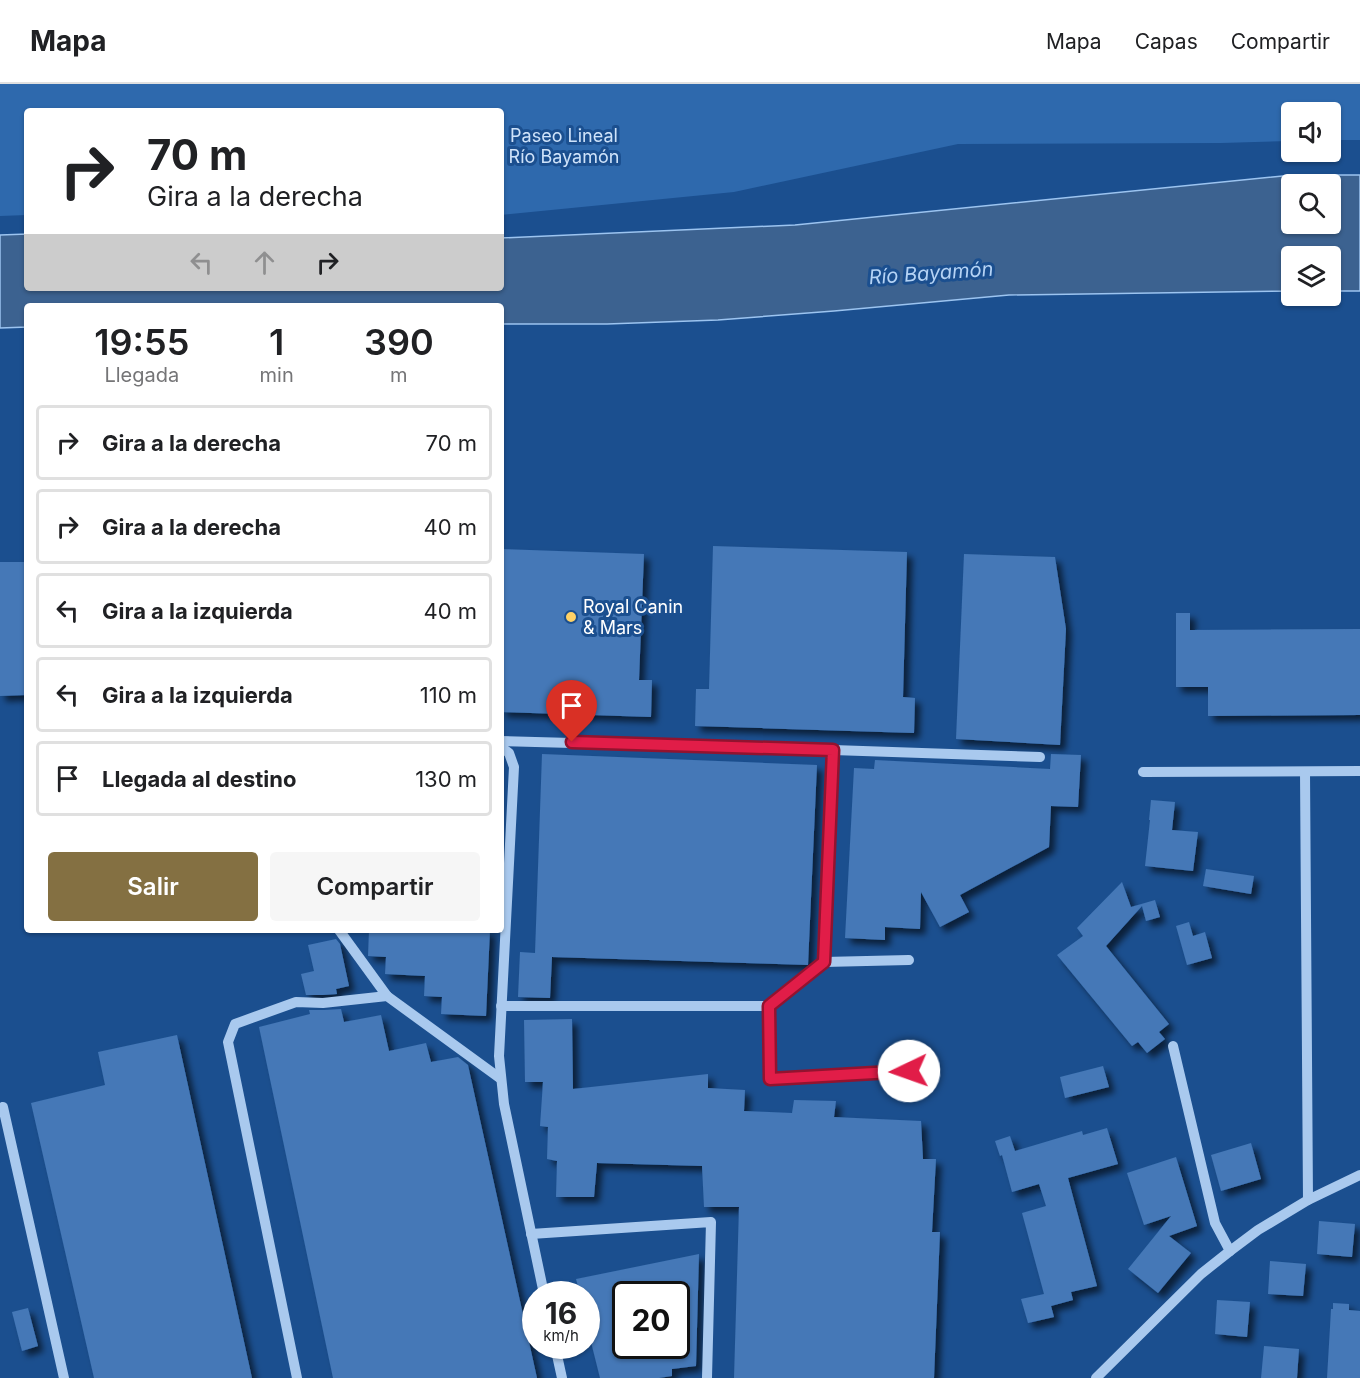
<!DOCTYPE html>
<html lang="es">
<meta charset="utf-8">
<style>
:root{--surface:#fff;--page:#f6f6f6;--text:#202124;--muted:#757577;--line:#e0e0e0;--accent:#847042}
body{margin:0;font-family:Inter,sans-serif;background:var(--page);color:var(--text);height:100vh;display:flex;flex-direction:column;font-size:22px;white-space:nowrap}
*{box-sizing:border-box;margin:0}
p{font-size:20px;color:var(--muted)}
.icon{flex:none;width:33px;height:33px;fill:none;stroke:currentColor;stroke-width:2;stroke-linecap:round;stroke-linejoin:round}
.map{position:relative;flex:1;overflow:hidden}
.drawer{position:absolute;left:24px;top:219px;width:480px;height:630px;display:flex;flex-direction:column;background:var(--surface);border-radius:6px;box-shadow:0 2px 4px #0004}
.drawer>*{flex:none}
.guide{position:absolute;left:24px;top:24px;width:480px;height:183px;border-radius:6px;box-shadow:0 2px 4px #0004;background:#fff;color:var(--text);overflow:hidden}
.fabs{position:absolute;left:1281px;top:18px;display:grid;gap:12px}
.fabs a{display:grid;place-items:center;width:60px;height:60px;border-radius:6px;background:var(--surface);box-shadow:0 2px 4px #0004;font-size:30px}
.speed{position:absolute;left:522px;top:1197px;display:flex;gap:12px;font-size:30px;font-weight:700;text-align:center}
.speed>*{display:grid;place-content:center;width:78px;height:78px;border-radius:50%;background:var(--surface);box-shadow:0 2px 4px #0004;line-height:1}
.speed small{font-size:15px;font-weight:400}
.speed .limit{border:3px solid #111;border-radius:9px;background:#fff;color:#111}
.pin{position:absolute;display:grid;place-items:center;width:51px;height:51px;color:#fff;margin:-62px -26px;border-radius:50% 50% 50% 0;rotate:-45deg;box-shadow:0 0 6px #0007}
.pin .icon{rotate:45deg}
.me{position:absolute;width:66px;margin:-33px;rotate:267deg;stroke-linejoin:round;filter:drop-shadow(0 0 4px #0008)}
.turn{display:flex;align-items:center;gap:21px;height:126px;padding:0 24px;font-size:27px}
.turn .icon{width:78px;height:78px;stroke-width:2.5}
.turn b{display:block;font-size:42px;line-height:51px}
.lanes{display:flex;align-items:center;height:57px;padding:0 24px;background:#0003;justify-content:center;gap:30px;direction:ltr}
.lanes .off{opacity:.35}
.eta{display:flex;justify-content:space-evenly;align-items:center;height:102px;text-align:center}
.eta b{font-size:36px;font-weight:600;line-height:42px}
.action{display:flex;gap:12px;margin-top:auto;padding:12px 24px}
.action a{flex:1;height:69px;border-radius:6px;background:var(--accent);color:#fff;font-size:24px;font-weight:600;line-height:69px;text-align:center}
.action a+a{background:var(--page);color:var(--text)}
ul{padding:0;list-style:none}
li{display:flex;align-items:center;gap:18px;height:75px;margin:0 12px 9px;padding:0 12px;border:3px solid var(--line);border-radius:6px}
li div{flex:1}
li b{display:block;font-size:22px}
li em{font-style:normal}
header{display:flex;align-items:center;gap:36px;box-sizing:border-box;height:84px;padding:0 30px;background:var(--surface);border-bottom:2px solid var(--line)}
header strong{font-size:28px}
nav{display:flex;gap:33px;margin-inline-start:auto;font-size:21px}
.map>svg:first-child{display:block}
.green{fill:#2e69ad}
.water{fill:#3c6290;stroke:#9cc4f0;stroke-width:1.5;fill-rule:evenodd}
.building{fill:#4478b7;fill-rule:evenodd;filter:url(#shadow)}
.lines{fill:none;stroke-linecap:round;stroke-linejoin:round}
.minor{stroke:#a9c9ee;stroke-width:10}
.route-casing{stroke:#92132f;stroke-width:15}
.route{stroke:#e11d48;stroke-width:10}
.poi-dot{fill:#ffd166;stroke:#1b4f8f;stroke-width:2}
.labels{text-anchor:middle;stroke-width:6;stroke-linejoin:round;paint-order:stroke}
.park-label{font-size:18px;fill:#cfe3fa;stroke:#1b4f8f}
.poi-label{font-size:18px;fill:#fff;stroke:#1b4f8f;text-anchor:start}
.water-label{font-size:20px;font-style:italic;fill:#b5d3f5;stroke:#1b4f8f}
</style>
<header>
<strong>Mapa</strong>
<nav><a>Mapa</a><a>Capas</a><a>Compartir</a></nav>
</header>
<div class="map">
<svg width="1360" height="1294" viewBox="0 0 1360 1294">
<defs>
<filter id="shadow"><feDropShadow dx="5.5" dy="5.5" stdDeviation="3" flood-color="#0009"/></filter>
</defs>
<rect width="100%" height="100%" fill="#1b4f8f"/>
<polygon class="green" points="0,0 1360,0 1360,56 1331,56 1330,28 1292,28 1291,57 1221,59 958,60 734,108 501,131 501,27 27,27 27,131 0,132"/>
<path class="water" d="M 1293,91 L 1360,91 L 1360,207 L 1331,207 L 1330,172 L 1292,172 L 1291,207 L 1009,211 L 834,227 L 718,236 L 607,240 L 501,240 L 501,222 L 27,222 L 27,243 L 0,244 L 0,151 L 27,150 L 27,204 L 501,204 L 501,154 L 795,141 ZM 1292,100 L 1330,100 L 1330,140 L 1292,140 Z"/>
<g class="building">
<polygon points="713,462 907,468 903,613 915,614 914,649 695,642 696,605 709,605"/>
<polygon points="501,465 644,470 639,596 652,596 651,633 501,628"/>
<polygon points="964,470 1055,473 1066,545 1060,661 956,655"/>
<polygon points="0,478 27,478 27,611 0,612"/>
<polygon points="1176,529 1190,529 1190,546 1360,545 1360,631 1208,632 1208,603 1176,603"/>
<polygon points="542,670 817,681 808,881 552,873 550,914 518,913 520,868 535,869"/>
<polygon points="1051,670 1081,671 1078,723 1051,722 1049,763 960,811 969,828 940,843 921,808 920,845 885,843 885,856 845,854 854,684 874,685 875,676 1050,685"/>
<polygon points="1151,716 1175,718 1172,746 1198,748 1193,787 1145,782 1150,736 1149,736"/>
<polygon points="1206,785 1254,792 1251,810 1203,802"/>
<polygon points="1122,798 1131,823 1155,816 1160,833 1146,837 1142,822 1106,862 1169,940 1159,948 1165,955 1147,969 1138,958 1132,962 1057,871 1083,852 1077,844"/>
<polygon points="1189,838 1193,852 1205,848 1212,874 1187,881 1176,842"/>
<polygon points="369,846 490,846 486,932 441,930 442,913 424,912 425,892 385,890 386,873 368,872"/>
<polygon points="336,855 340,860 349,902 336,905 337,910 323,911 306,911 301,890 314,887 308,861"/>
<polygon points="341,925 344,938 381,931 389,967 426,959 431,978 458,973 468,981 537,1294 333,1294 259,943 310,930 309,926 324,926"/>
<polygon points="572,935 573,1005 708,990 708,1004 745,1006 744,1027 792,1029 794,1016 836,1017 834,1033 921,1037 923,1075 936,1075 932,1148 940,1148 934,1294 734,1294 739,1123 704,1123 702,1082 597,1079 594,1113 556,1113 557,1077 547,1075 548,1043 540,1042 543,998 525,998 524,936"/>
<polygon points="177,951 252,1294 94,1294 31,1019 105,1001 98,968"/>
<polygon points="1103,982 1109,1003 1065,1014 1060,993"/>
<polygon points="1107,1044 1118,1080 1068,1094 1097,1202 1071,1208 1073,1216 1051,1222 1054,1233 1028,1239 1021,1215 1044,1210 1022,1129 1046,1122 1039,1100 1012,1108 1002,1071 1000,1072 995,1057 1010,1052 1015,1067 1082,1047 1083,1051"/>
<polygon points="1251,1059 1261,1095 1221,1107 1211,1071"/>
<polygon points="1176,1073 1197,1142 1169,1152 1191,1169 1158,1209 1128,1185 1171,1132 1144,1141 1127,1089"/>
<polygon points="1319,1137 1355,1140 1352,1173 1317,1170"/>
<path d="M 699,1170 L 696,1282 L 672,1285 L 672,1292 L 659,1294 L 600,1294 L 586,1238 L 586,1210 L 580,1210 L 576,1195 ZM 626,1210 L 676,1210 L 676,1262 L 626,1262 Z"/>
<polygon points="1270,1177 1306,1180 1303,1212 1268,1210"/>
<polygon points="1217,1216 1250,1218 1247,1253 1215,1250"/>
<polygon points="1333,1219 1349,1220 1349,1226 1360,1227 1360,1294 1327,1294 1330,1243 1331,1225 1333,1225"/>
<polygon points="28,1224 38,1262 22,1267 12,1228"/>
<polygon points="1264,1262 1299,1265 1297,1294 1261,1294"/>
</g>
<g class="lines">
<g class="minor">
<polyline points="501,657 833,666 824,878 769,922 501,922"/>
<polyline points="501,663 509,669 514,683 499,972 504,1020 544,1210"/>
<polyline points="833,666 1040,673"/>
<polyline points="1143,688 1360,687"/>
<polyline points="1305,688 1308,1116"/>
<polyline points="339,846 387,912"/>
<polyline points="824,878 909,876"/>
<polyline points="769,922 770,995 909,987"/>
<polyline points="1173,962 1215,1139 1230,1167"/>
<polyline points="3,1023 64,1294"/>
<polyline points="531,1150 711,1138 707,1294"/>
<polyline points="555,1262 562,1294"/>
<polyline points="297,1294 228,958 235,940 296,918 323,919 387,912 501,995"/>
<polyline points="1096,1294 1201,1190 1230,1167 1258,1146 1308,1116 1360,1091"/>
</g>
</g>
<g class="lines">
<defs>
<polyline id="route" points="572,658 833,666 824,878 769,922 770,995 909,987"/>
</defs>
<use href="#route" class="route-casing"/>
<use href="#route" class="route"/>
</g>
<circle class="poi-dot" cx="571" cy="533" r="6"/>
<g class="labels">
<g class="park-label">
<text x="564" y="58">Paseo Lineal<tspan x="564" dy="21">Río Bayamón</tspan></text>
</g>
<g class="poi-label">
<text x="583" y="529">Royal Canin<tspan x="583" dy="21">&amp; Mars</tspan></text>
</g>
<g class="water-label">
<text transform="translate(931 189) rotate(-4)" y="7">Río Bayamón</text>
</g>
</g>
</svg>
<div class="fabs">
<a><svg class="icon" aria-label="sound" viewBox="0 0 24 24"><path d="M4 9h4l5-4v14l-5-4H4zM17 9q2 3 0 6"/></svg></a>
<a><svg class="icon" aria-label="search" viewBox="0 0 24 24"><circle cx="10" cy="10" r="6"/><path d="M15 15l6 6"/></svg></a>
<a><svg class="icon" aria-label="layers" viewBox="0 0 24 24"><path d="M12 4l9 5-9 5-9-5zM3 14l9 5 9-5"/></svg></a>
</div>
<div class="speed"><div>16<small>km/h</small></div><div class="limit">20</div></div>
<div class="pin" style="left:572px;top:658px;background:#d93025"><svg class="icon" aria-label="arrive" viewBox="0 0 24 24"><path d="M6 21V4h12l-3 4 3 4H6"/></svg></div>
<svg class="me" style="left:909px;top:987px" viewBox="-20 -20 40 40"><circle r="19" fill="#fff"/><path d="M0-13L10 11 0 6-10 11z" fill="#e11d48"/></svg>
<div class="guide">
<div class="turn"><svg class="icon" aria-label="right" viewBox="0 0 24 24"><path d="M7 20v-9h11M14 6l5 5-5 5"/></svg><div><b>70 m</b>Gira a la derecha</div></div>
<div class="lanes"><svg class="icon off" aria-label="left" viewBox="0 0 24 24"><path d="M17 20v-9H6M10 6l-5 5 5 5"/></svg><svg class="icon off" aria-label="ahead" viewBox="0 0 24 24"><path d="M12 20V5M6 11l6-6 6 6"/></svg><svg class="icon" aria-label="right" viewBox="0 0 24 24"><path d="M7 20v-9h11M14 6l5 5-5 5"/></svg></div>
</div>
<section class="drawer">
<div class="eta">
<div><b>19:55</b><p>Llegada</p></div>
<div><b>1</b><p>min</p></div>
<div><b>390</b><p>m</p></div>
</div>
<ul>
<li><svg class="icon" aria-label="right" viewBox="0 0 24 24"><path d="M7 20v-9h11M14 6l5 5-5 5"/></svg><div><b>Gira a la derecha</b></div><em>70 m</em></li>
<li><svg class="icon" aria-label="right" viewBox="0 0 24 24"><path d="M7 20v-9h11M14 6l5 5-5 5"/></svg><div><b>Gira a la derecha</b></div><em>40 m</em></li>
<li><svg class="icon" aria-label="left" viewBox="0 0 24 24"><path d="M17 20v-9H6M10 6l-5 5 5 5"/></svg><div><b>Gira a la izquierda</b></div><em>40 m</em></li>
<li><svg class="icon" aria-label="left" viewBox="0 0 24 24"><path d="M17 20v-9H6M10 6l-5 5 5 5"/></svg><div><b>Gira a la izquierda</b></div><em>110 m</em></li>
<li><svg class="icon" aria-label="arrive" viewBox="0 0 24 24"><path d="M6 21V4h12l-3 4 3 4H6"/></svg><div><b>Llegada al destino</b></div><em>130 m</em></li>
</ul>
<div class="action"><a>Salir</a><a>Compartir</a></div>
</section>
</div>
